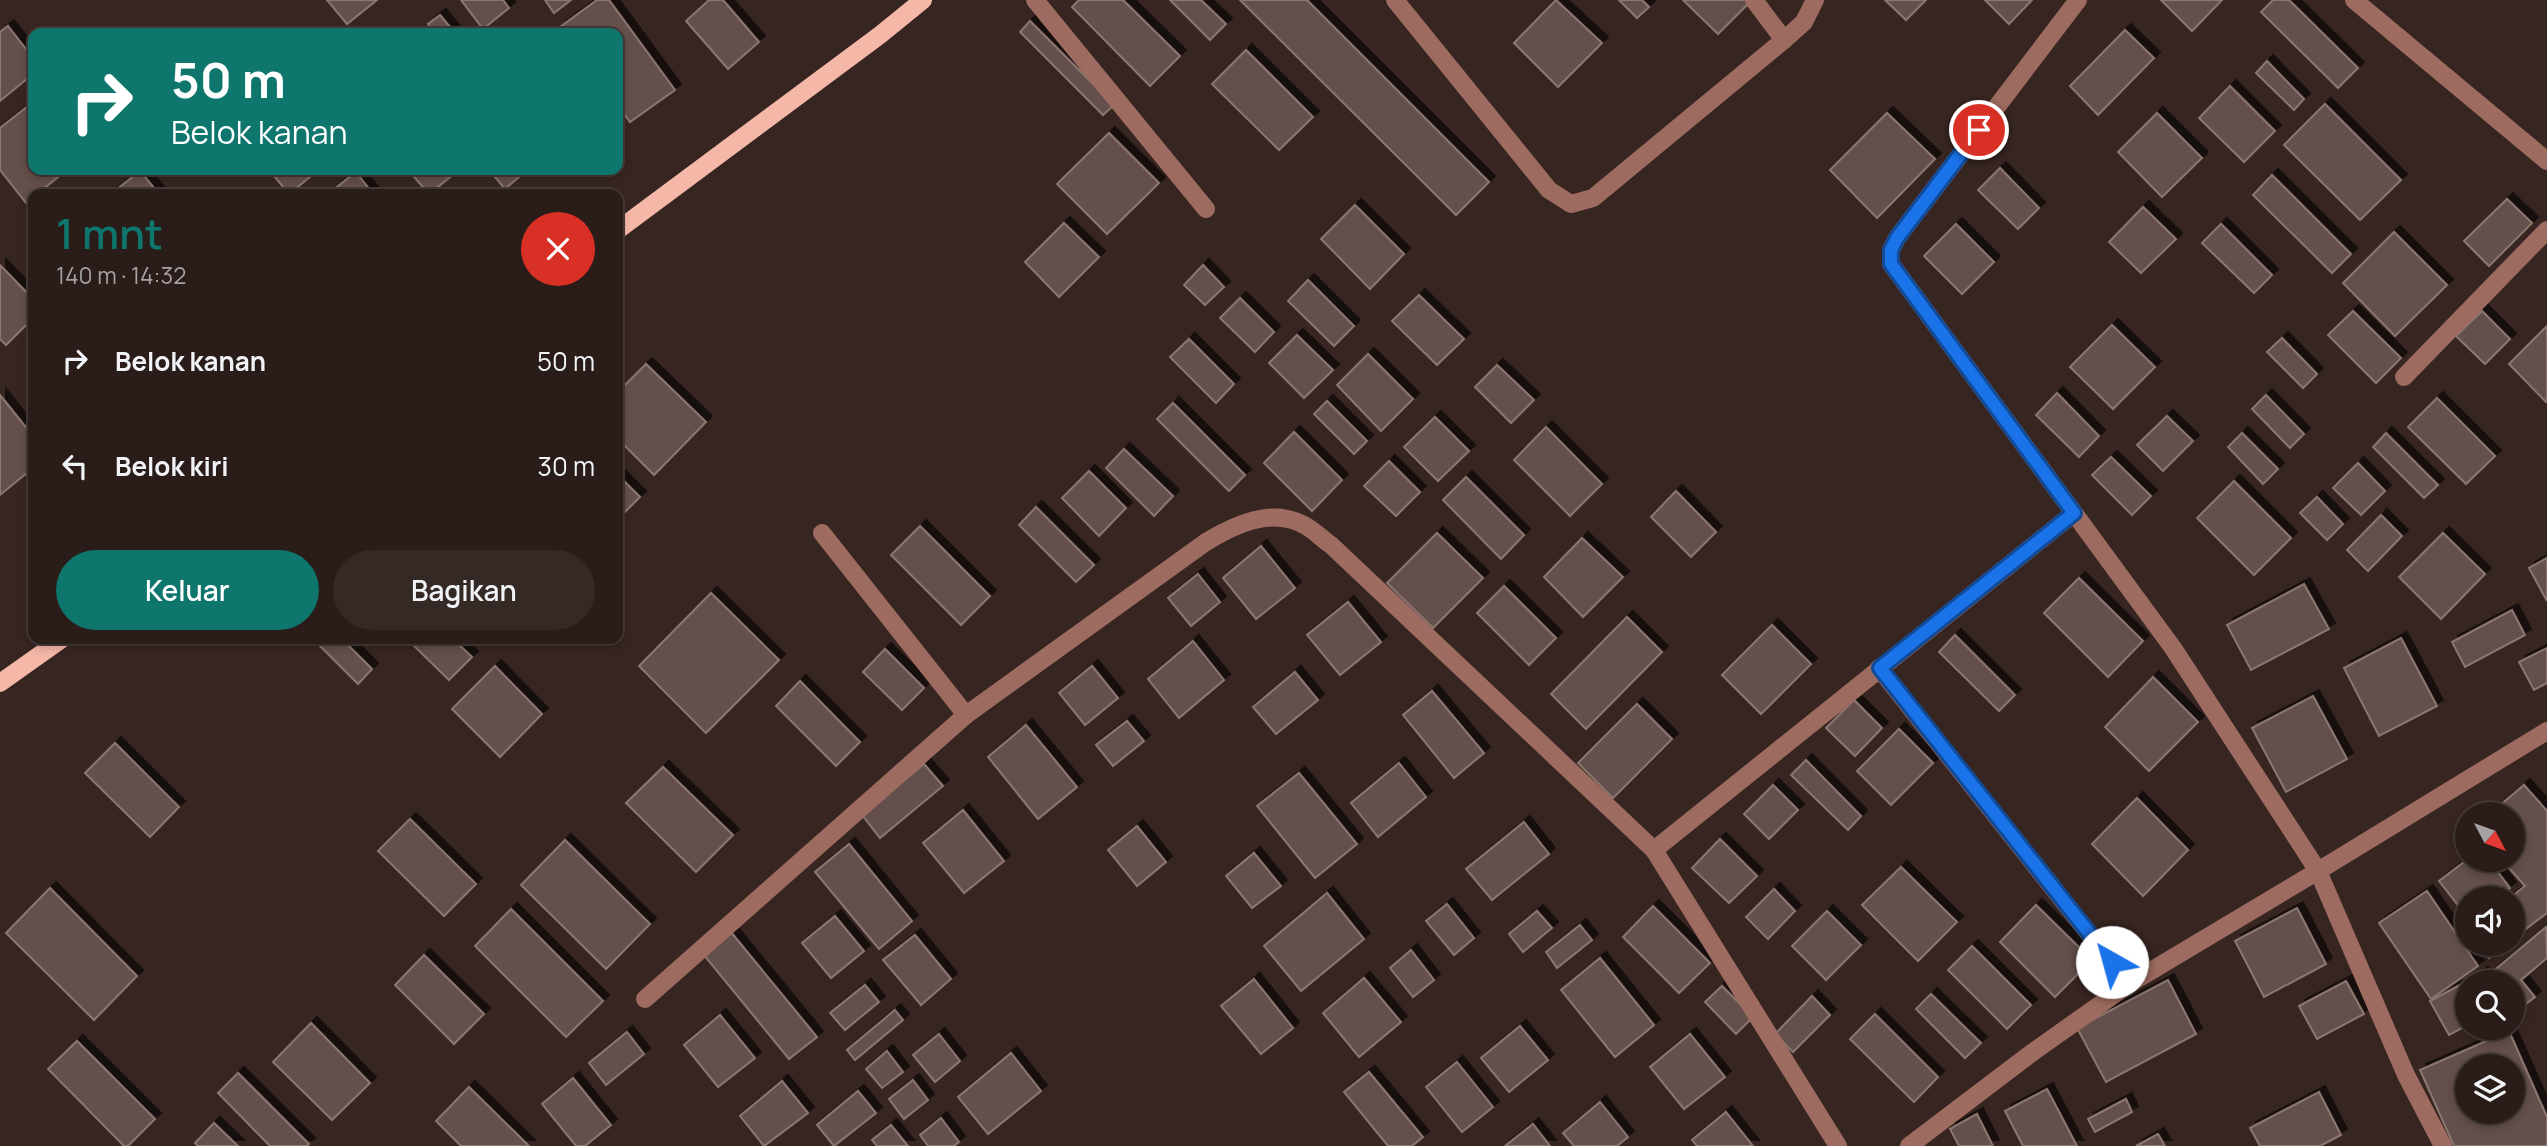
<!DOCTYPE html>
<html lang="id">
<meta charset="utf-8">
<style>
:root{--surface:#291c19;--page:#352926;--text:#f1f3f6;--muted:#a5a1a2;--line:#453a38;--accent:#0f766e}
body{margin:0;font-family:Manrope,sans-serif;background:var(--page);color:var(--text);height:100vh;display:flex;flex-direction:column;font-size:26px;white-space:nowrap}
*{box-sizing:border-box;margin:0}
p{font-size:23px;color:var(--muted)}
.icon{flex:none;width:38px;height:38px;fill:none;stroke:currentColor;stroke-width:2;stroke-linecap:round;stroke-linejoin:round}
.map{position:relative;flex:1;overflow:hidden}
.panel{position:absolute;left:28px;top:189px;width:595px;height:455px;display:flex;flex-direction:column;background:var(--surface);border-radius:14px;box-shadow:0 4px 10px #0003,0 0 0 2px var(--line)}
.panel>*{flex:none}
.hud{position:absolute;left:28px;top:28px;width:595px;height:147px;border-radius:14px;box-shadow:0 4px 10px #0003,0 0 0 2px var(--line);background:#0f766e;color:#fff;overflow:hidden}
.needle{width:46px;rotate:131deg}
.fabs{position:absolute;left:2455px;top:802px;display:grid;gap:14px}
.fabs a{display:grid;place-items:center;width:70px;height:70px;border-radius:50%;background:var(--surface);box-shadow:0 4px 10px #0003,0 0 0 2px var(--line);font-size:35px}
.pin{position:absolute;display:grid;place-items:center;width:60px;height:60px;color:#fff;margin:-30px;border:4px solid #fff;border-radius:50%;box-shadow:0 2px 7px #0007}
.me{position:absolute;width:77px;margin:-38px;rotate:322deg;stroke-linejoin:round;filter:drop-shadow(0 0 5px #0008)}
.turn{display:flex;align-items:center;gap:24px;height:147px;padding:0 28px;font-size:32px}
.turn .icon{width:91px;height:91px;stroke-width:2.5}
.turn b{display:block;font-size:49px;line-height:60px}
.round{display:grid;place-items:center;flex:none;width:74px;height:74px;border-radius:37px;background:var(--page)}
.headline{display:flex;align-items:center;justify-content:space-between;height:119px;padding:0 28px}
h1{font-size:42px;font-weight:600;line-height:52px;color:var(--accent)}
.cta{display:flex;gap:14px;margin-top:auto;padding:14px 28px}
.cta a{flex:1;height:80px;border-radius:42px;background:var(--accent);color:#fff;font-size:28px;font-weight:600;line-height:80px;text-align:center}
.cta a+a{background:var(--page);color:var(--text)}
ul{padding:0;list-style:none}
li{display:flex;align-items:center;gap:21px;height:105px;padding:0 28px}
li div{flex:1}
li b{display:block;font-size:26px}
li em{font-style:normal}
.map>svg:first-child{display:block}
.building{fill:#64504b;stroke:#8b7671;stroke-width:2;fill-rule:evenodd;filter:url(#shadow)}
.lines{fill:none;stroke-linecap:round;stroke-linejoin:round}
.minor{stroke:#9d6b5f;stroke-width:18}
.major{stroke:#f5b7a8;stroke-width:18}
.route-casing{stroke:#114b97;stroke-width:18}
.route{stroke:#1a73e8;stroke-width:12}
</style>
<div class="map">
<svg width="2547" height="1146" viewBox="0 0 2547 1146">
<defs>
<filter id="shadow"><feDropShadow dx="6" dy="-6" stdDeviation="0" flood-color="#0009"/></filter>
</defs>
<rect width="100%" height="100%" fill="#372521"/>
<g class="building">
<polygon points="327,0 377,0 347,24"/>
<polygon points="461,0 503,0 509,8 483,29"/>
<polygon points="545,0 571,0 554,13"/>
<polygon points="597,0 609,0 675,90 630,122 618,106 618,33 564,33 560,27"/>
<polygon points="709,0 723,0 759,42 728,69 686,21"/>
<polygon points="1079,0 1123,0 1180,56 1150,86 1072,7"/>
<polygon points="1170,0 1201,0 1226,24 1210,40"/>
<polygon points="1240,0 1307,0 1489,182 1456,215"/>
<polygon points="1556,0 1602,43 1558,87 1514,43"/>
<polygon points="1619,0 1642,0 1649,7 1637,18"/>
<polygon points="1683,0 1749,0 1750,2 1718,34"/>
<polygon points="1885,0 1926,0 1906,20"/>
<polygon points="1985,0 2032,0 2009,24"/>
<polygon points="2161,0 2222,0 2192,31"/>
<polygon points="2273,0 2289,0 2358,68 2338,88 2261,12"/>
<polygon points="440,15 455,33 434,33 428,24"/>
<polygon points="1030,21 1114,105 1103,115 1020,32"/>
<polygon points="8,26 33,58 33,74 0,101 0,32"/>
<polygon points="2125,30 2154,58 2098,115 2070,86"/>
<polygon points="1246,50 1313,117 1279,150 1212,84"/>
<polygon points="2267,61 2304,99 2294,110 2256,73"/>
<polygon points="2230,86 2275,131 2244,162 2199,118"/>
<polygon points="33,102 33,170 67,170 37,194 33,194 26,203 0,170 0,128"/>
<polygon points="2325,104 2401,180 2360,220 2284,145"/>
<polygon points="1887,113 1935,159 1877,218 1830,170"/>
<polygon points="2157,113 2202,158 2162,197 2118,152"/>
<polygon points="1109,133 1159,183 1107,234 1057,184"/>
<polygon points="2000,168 2039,208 2018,229 1978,190"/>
<polygon points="269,170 312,170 315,173 289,194"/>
<polygon points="408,170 459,170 429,194"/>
<polygon points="489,170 527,170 505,189"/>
<polygon points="140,171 159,194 111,194"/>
<polygon points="356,172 373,194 328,194"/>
<polygon points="2272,175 2351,254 2332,273 2253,195"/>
<polygon points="2507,199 2532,223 2489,266 2464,241"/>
<polygon points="1355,205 1404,254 1370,289 1321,239"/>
<polygon points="2143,207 2176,239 2141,273 2109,242"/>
<polygon points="1064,223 1099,257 1059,297 1025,262"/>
<polygon points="1956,224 1994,262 1962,294 1924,256"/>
<polygon points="2221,224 2272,275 2254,293 2202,243"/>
<polygon points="2394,232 2447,285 2395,336 2343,283"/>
<polygon points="0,265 33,299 33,318 6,345 0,339"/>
<polygon points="1203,265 1224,287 1205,305 1184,285"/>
<polygon points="1308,280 1354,326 1334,346 1288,301"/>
<polygon points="1419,295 1464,339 1437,365 1392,321"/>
<polygon points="1240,298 1274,332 1255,352 1220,318"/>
<polygon points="2353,311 2401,358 2376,383 2328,335"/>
<polygon points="2482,311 2510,339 2485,364 2456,336"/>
<polygon points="2112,325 2155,367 2113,409 2070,367"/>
<polygon points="2547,326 2547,401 2546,402 2509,364"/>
<polygon points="1297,335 1333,370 1304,398 1269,363"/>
<polygon points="2282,338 2317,374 2303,388 2267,352"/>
<polygon points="1189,339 1234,384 1216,403 1170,357"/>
<polygon points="1368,354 1413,399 1381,431 1337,385"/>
<polygon points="646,364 706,422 654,475 618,439 618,392"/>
<polygon points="1497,365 1534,400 1511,423 1475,387"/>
<polygon points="2057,393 2099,436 2079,457 2036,415"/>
<polygon points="0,395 33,436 33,468 0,495"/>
<polygon points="2266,395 2304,434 2290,448 2252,409"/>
<polygon points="2437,398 2495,456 2466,484 2408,427"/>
<polygon points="1327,401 1367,441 1354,454 1314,414"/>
<polygon points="1173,403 1245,475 1229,491 1157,419"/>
<polygon points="2167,416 2193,441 2163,471 2137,445"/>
<polygon points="1435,417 1469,451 1438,481 1404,447"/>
<polygon points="1546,427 1602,484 1570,516 1514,460"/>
<polygon points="1294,432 1342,480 1312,511 1264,463"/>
<polygon points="2242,433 2278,469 2263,484 2228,447"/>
<polygon points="2386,433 2438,485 2424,498 2373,447"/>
<polygon points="1124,449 1173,496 1154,516 1106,468"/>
<polygon points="2111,457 2151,496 2132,515 2092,475"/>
<polygon points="1389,461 1420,492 1396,516 1364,486"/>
<polygon points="2358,463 2385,491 2361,515 2333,488"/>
<polygon points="1089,471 1126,508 1099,536 1062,498"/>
<polygon points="618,475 640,497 618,519"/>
<polygon points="1466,477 1524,535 1501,559 1443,500"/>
<polygon points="2234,481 2291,538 2254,575 2197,518"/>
<polygon points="1676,491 1716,532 1691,557 1651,517"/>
<polygon points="2317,497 2343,524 2327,540 2300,513"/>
<polygon points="1036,507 1094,565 1076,582 1019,525"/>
<polygon points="2381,515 2402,536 2368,571 2347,550"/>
<polygon points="920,526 990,596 961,625 891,555"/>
<polygon points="1437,533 1483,578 1433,628 1387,583"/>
<polygon points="2443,533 2485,574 2441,619 2399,577"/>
<polygon points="1582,538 1623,577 1583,617 1544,577"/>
<polygon points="1261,546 1295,588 1256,619 1223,578"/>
<polygon points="2547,558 2547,601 2529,568"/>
<polygon points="1198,574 1220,602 1191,626 1168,598"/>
<polygon points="2079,578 2143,641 2108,677 2044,613"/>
<polygon points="2304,584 2329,629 2251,670 2227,625"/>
<polygon points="1504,586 1556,638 1529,665 1477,613"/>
<polygon points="711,593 779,660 706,733 639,666"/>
<polygon points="1348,602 1381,642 1340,675 1307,635"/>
<polygon points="2512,610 2525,635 2465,667 2452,642"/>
<polygon points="1627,617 1662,652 1586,729 1551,694"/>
<polygon points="1772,625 1811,664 1761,714 1722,675"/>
<polygon points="1955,635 2015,695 1999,711 1939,652"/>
<polygon points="2401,638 2437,706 2379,736 2344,668"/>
<polygon points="320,639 342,639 372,669 358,684 316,642"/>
<polygon points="407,639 453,639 472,657 449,680"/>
<polygon points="1193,641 1224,680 1179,718 1148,679"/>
<polygon points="2547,648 2547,683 2534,690 2519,662"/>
<polygon points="885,649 924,688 902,710 863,672"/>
<polygon points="495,666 542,714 500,757 452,709"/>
<polygon points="1092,666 1118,698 1085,725 1059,693"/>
<polygon points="1295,672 1318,700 1276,734 1253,707"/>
<polygon points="2153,677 2198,722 2149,771 2105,727"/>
<polygon points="800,681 860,742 836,766 776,706"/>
<polygon points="1432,691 1484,753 1454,778 1403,715"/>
<polygon points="2313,696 2347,759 2286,792 2252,728"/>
<polygon points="1854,700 1882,728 1855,756 1826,728"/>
<polygon points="1637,704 1672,739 1613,798 1578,763"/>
<polygon points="1127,721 1144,741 1113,766 1096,745"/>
<polygon points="1026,725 1077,787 1038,819 988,757"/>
<polygon points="1899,729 1933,763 1891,805 1857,771"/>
<polygon points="115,743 179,807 150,837 85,773"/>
<polygon points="1806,760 1861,816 1848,830 1791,775"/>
<polygon points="1399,763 1426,797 1378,837 1351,803"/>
<polygon points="924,764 943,786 880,838 862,815"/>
<polygon points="663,767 733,835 696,872 626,803"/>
<polygon points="1299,773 1357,844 1315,878 1257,806"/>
<polygon points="1773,785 1798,810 1769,839 1744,814"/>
<polygon points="2524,785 2547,811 2547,913 2513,939 2513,898 2510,898 2525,886 2501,859 2513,859 2513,814 2490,814"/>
<polygon points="2137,798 2188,850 2143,896 2092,844"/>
<polygon points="963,810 1004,861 964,893 923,843"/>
<polygon points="410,819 476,884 444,916 378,851"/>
<polygon points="1524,822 1549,854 1492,900 1466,869"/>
<polygon points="1137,826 1166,862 1137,886 1108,850"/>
<polygon points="1720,839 1757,876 1729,903 1692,868"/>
<polygon points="565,840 650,924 606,969 521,885"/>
<polygon points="849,844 912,921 879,949 815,872"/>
<polygon points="1254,853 1281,886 1252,908 1226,876"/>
<polygon points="2468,859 2488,859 2510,888 2497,898 2468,898 2468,918 2439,881"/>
<polygon points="1901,867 1957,922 1918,961 1862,905"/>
<polygon points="50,888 137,976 94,1020 6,933"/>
<polygon points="1774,889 1795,911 1768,939 1746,917"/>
<polygon points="2427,891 2478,966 2431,999 2379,923"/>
<polygon points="1327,893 1364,939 1301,991 1264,946"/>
<polygon points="1447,904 1474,938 1454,955 1426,921"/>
<polygon points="2036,905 2092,960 2055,997 2000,942"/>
<polygon points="1653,906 1710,963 1679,993 1623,937"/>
<polygon points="2297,908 2326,964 2264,997 2235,941"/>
<polygon points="511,909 603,1001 566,1037 475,946"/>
<polygon points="1537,911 1552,928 1523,952 1509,934"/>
<polygon points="1827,911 1861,945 1826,980 1792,946"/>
<polygon points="835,916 864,951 831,978 802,943"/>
<polygon points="1580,925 1592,940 1557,968 1546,952"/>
<polygon points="2546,927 2547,958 2521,980 2535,997 2518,1010 2513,1003 2513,982 2496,982 2490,974"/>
<polygon points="730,931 817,1037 789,1059 703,954"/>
<polygon points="915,935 951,979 921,1005 883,960"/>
<polygon points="2478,943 2508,943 2489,958"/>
<polygon points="1972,946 2031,1005 2007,1029 1948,970"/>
<polygon points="1411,950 1434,980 1413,997 1390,968"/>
<polygon points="424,955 484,1014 454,1044 395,985"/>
<polygon points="1600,958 1654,1025 1615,1057 1561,990"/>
<polygon points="2482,973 2487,982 2468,982 2468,1025 2449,1035 2430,1001"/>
<polygon points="1364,978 1401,1022 1359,1057 1323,1013"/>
<polygon points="1254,979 1293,1028 1261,1054 1221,1006"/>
<polygon points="2168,980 2196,1034 2106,1082 2077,1028"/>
<polygon points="2346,981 2364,1014 2317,1039 2299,1006"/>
<polygon points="865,985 879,1002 845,1030 830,1013"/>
<polygon points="1722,986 1753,1017 1736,1034 1705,1002"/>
<polygon points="1931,994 1981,1043 1965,1058 1916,1009"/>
<polygon points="1812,996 1830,1015 1793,1052 1775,1034"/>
<polygon points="895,1010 903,1020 855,1060 847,1050"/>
<polygon points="1875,1014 1938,1077 1914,1102 1850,1039"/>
<polygon points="720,1015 755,1058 718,1087 684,1045"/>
<polygon points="311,1023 370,1083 332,1120 273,1062"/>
<polygon points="1520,1026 1548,1060 1509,1092 1481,1058"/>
<path d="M 2509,1031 L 2547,1117 L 2547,1146 L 2454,1146 L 2420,1070 ZM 2468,1066 L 2513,1066 L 2513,1111 L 2468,1111 Z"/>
<polygon points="627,1032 644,1054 606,1085 589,1063"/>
<polygon points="939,1034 960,1061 935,1082 913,1055"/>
<polygon points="1690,1034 1725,1077 1684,1109 1650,1067"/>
<polygon points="77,1041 155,1119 128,1146 124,1146 48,1069"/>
<polygon points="887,1051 903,1072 882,1088 866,1069"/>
<polygon points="1011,1053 1041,1091 988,1134 958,1097"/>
<polygon points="1457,1062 1493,1107 1462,1132 1426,1087"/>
<polygon points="1369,1072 1423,1137 1412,1146 1388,1146 1344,1092"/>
<polygon points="238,1073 309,1144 307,1146 270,1146 218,1093"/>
<polygon points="573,1078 611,1125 585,1146 576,1146 542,1104"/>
<polygon points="913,1080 928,1100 904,1119 889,1099"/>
<polygon points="782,1081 808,1113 764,1146 740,1116"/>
<polygon points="469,1087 529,1146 461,1146 436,1121"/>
<polygon points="2047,1089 2077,1146 2023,1146 2005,1111"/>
<polygon points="858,1091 876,1113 834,1146 817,1125"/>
<polygon points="2319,1092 2341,1135 2320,1146 2260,1146 2250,1128"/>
<polygon points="2126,1099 2132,1112 2095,1132 2088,1119"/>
<polygon points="1600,1102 1628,1137 1617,1146 1574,1146 1563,1133"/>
<polygon points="1726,1112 1753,1146 1697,1146 1692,1140"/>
<polygon points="1977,1114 1993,1146 1959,1146 1950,1129"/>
<polygon points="941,1118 959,1142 954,1146 928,1146 920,1135"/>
<polygon points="214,1123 238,1146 198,1146 195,1143"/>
<polygon points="1533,1124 1550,1146 1505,1146"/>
<polygon points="891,1125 908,1146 877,1146 872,1140"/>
<polygon points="2158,1134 2165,1146 2136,1146"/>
</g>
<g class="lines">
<g class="minor">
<polyline points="1035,0 1206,209"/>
<polyline points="1395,0 1549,190 1571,204 1593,198 1784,40 1804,22 1815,0"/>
<polyline points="1754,0 1784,40"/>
<polyline points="2354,0 2547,161"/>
<polyline points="2404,377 2547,230"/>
<polyline points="2074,513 2173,648 2318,871 2406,1075 2443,1146"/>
<path d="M 822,533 L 966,715 L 1206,542 C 1234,525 1271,507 1304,525 C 1314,530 1322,539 1331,545 L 1654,850"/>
<polyline points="1879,668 2129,984"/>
<polyline points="645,999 966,715"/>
<polyline points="1838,1146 1654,850 2074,513 1891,264 1891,250 1897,238 2078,0"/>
<polyline points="1909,1146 2033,1052 2129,984 2318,871 2547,731"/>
</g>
<g class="major">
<polyline points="618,230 880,35 923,0"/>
<polyline points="0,683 62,639"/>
</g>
</g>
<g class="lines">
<defs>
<polyline id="route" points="1979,130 1897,238 1891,250 1891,264 2074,513 1880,668 2112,962"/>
</defs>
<use href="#route" class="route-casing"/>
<use href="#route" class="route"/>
</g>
</svg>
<div class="fabs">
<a><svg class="needle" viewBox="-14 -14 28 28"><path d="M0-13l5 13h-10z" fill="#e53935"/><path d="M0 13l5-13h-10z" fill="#a5a1a2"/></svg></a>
<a><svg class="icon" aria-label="sound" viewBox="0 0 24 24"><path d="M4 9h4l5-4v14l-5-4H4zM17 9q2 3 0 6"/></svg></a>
<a><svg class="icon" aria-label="search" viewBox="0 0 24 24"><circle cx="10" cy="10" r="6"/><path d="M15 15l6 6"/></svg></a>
<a><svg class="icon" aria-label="layers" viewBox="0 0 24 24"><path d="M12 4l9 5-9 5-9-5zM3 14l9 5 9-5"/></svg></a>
</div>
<div class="pin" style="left:1979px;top:130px;background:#d93025"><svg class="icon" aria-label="arrive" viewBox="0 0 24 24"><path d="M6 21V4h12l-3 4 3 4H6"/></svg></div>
<svg class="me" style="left:2112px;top:962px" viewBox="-20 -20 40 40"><circle r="19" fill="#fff"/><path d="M0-13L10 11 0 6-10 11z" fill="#1a73e8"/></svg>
<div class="hud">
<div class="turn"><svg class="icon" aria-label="right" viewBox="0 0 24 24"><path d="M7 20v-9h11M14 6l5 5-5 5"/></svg><div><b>50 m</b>Belok kanan</div></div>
</div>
<section class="panel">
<div class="headline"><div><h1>1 mnt</h1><p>140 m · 14:32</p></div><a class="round" style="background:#d93025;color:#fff"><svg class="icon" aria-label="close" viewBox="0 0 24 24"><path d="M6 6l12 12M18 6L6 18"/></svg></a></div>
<ul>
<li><svg class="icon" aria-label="right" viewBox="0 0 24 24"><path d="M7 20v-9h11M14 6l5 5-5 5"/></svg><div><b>Belok kanan</b></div><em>50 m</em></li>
<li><svg class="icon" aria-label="left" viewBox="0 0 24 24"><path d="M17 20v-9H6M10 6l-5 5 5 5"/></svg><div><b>Belok kiri</b></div><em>30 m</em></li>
</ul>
<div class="cta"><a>Keluar</a><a>Bagikan</a></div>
</section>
</div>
